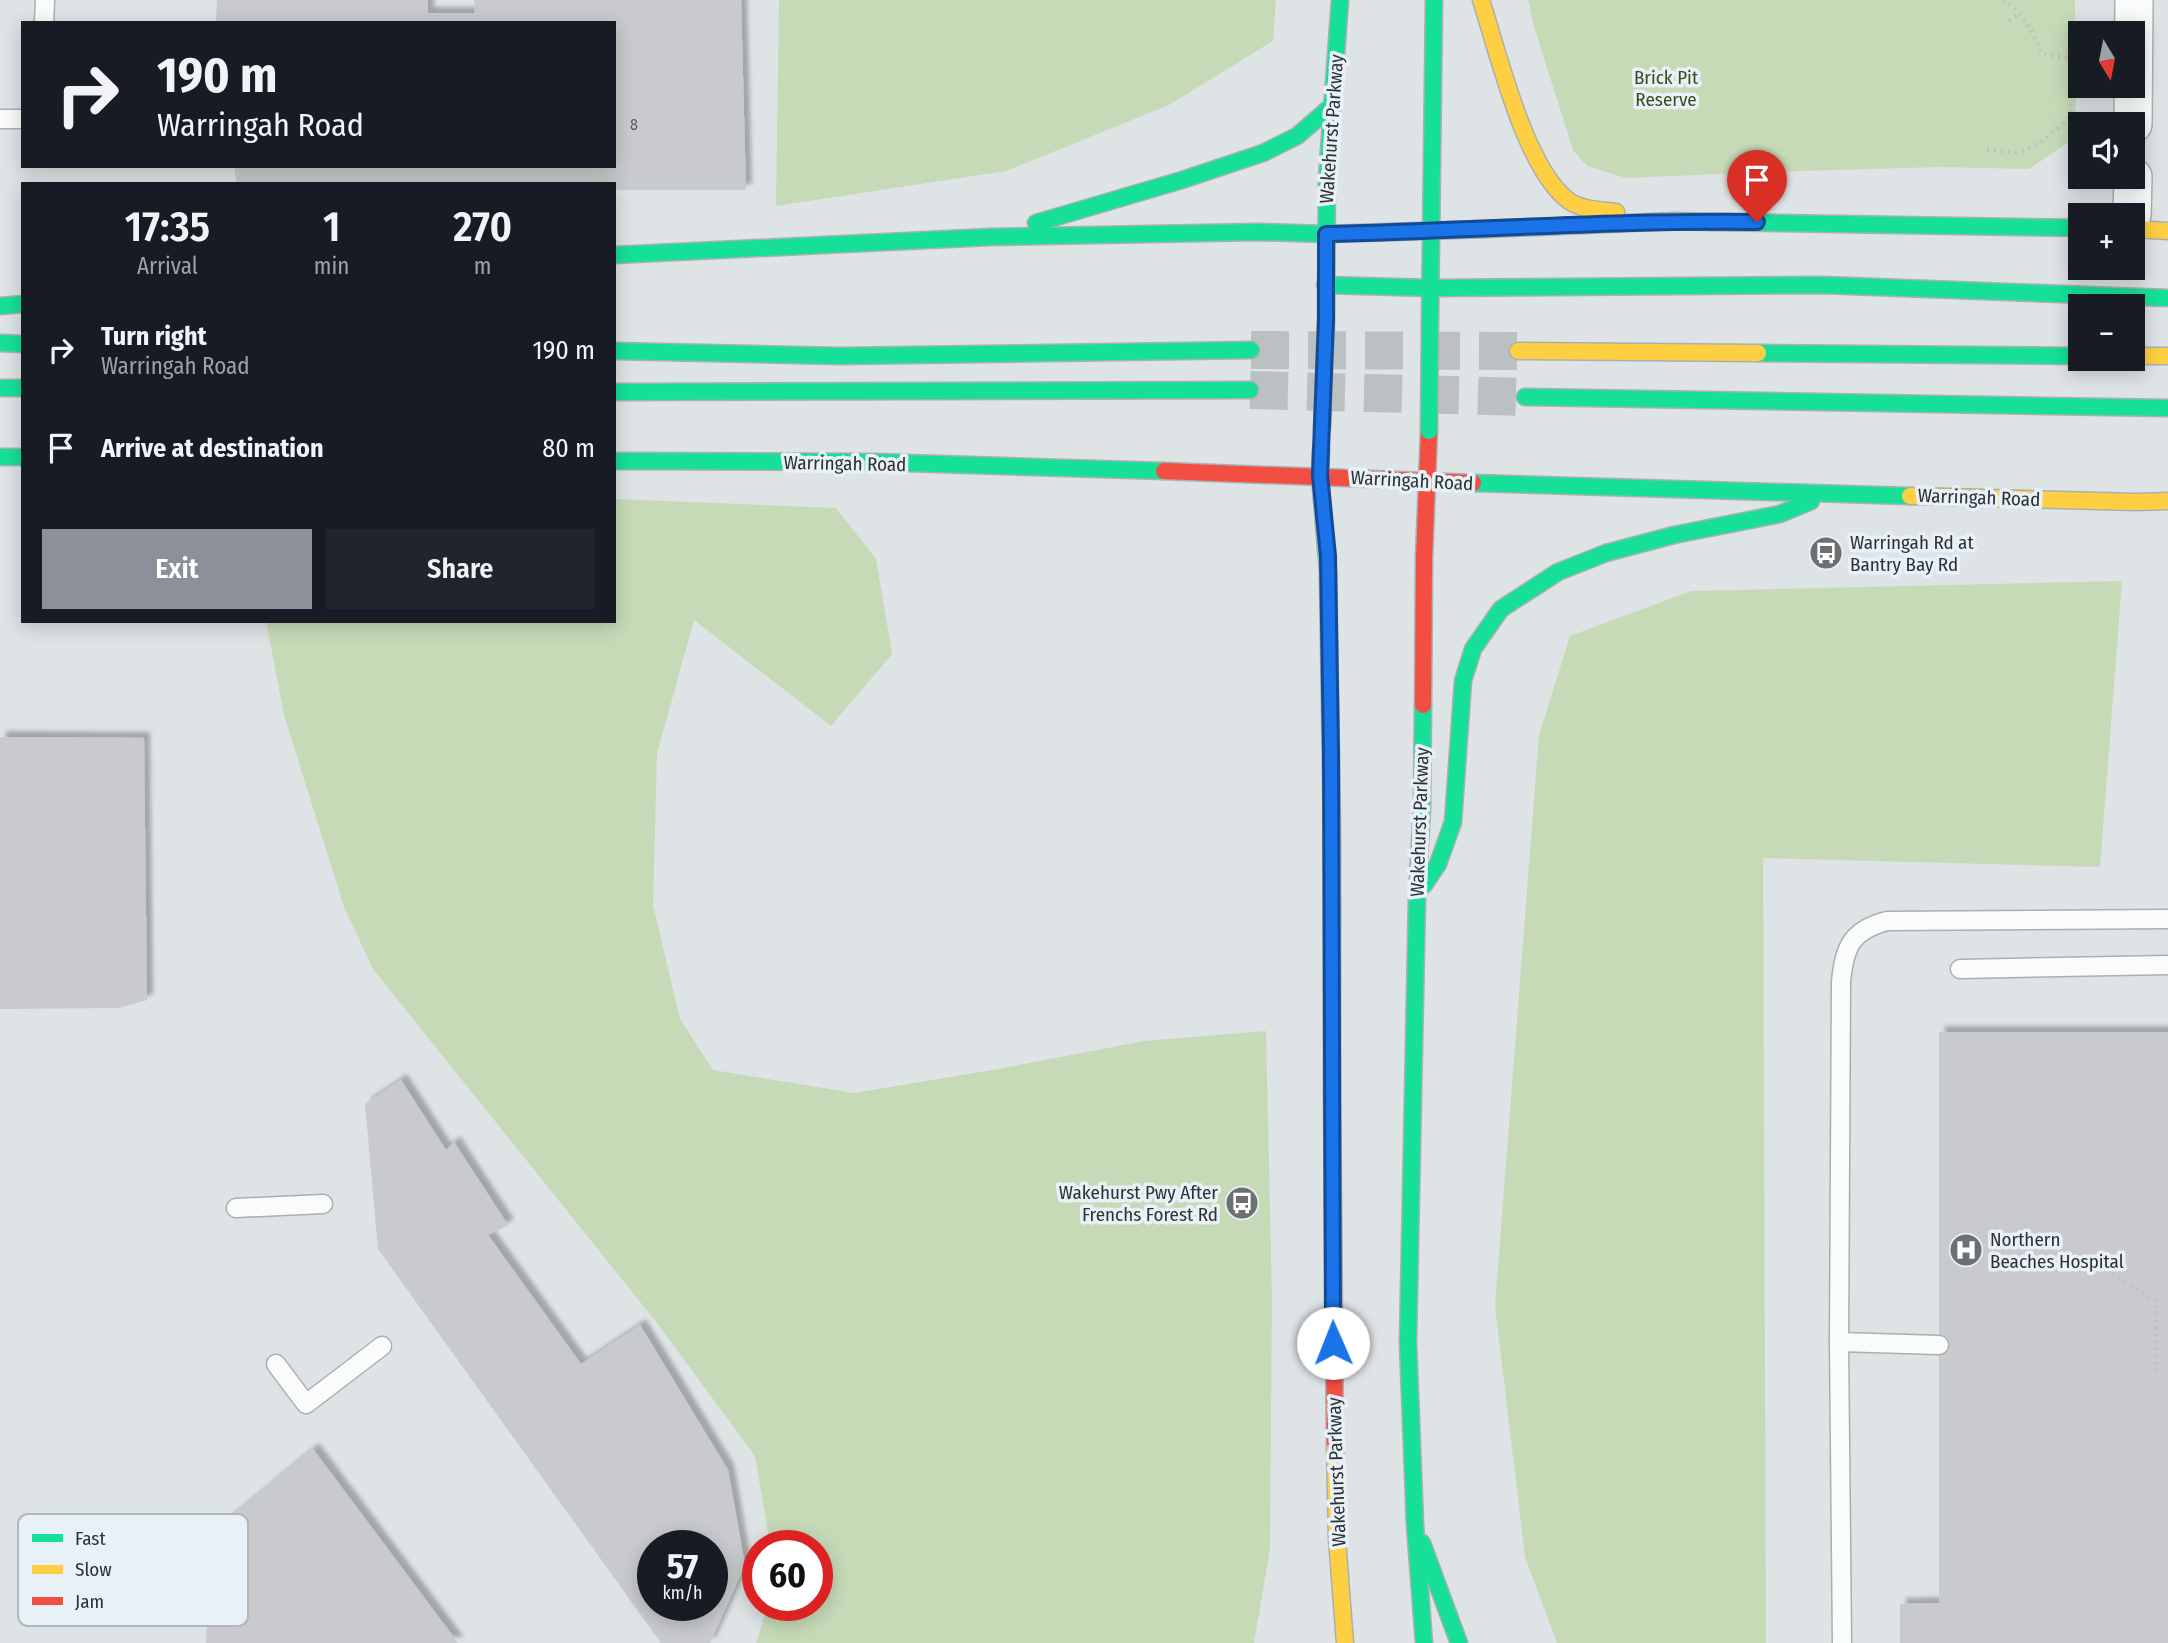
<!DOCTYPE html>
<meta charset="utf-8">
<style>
:root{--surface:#171b24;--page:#20242c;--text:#f1f3f6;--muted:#9ea1a6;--accent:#8c9099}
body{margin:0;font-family:"Fira Sans Condensed",sans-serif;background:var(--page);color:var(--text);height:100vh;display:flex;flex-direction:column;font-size:26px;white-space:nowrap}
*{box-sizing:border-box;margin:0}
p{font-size:23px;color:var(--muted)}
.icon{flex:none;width:38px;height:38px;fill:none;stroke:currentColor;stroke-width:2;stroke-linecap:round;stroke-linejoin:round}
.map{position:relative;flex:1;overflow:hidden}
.sheet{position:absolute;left:21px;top:182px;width:595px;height:441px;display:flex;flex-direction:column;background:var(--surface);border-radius:0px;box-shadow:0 4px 18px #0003}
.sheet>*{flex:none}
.guide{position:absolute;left:21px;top:21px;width:595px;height:147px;border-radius:0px;box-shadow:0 4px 18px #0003;background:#171b24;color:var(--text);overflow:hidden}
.needle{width:46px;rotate:170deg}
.buttons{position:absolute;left:2068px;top:21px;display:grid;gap:14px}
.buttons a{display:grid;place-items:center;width:77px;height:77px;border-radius:0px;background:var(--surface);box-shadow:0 4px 18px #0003;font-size:35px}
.speed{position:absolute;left:637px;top:1530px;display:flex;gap:14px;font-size:35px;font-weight:700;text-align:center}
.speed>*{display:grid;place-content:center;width:91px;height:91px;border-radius:50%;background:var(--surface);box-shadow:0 4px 18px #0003;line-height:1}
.speed small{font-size:18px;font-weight:400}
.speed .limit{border:10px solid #d22;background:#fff;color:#111}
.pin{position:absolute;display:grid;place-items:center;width:60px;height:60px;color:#fff;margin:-72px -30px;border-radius:50% 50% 50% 0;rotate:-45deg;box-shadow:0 0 7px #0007}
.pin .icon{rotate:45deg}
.me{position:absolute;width:77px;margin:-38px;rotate:359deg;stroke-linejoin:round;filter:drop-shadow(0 0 5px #0008)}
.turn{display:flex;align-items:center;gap:24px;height:147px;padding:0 21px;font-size:32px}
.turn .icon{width:91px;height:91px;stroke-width:2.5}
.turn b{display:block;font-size:49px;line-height:60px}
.eta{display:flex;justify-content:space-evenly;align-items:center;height:119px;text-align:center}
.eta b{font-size:42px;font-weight:600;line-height:49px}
.action{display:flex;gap:14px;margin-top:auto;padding:14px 21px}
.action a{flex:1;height:80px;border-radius:0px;background:var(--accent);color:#fff;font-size:28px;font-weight:600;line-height:80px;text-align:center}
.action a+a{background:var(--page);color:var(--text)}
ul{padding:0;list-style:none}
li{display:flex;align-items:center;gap:21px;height:98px;padding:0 21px}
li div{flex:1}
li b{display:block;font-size:26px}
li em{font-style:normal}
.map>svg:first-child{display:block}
.green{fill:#c6dab8}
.building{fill:#c9cacd;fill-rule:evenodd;filter:url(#shadow)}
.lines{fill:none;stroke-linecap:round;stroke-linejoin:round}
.highway-tunnel{stroke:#bbc0c2;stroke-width:38;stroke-dasharray:38 19;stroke-linecap:butt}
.lane-casing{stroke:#abafb2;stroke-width:21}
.street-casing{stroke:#abafb2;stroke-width:40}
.fast-casing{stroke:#abafb2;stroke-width:19}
.slow-casing{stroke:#abafb2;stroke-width:19}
.jam-casing{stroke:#abafb2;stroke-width:19}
.path{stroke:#bfc1c2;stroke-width:4.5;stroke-dasharray:2 5;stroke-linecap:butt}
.lane{stroke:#fafbfb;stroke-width:18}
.street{stroke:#fafbfb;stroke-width:37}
.fast{stroke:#16e098;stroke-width:16}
.slow{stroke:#ffcf43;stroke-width:16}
.jam{stroke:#f24e42;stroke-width:16}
.fast-bridge-casing{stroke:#abafb2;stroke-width:19;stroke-linecap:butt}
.fast-bridge{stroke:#16e098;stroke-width:16}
.route-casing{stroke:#114b97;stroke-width:18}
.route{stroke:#1a73e8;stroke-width:12}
.labels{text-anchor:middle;stroke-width:7;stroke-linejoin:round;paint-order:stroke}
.number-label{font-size:16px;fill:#575a5d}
.park-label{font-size:19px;fill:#354e16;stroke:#e8f1f8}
.street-label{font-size:19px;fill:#2e3234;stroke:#e8f1f8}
.poi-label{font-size:19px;fill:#2e3234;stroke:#e8f1f8;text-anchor:start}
.key{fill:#e8f1f8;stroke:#b0b8bd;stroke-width:2}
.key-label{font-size:19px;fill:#2e3234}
</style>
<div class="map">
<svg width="2168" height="1643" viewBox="0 0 2168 1643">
<defs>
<filter id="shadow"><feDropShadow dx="6" dy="-6" stdDeviation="2" flood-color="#0004"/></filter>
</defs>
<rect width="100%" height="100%" fill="#dee3e6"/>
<g class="green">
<polygon points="779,0 1276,0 1273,41 1169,105 1006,171 776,206"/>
<polygon points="1528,0 2075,0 2076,137 2029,169 1938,167 1766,172 1626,178 1587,166 1573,150 1535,30"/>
<polygon points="614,499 836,508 876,559 892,654 831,726 694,620 657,754 653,905 680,1019 713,1070 854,1093 998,1069 1144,1041 1266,1031 1272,1297 1270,1549 1254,1643 756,1643 768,1605 817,1605 817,1545 770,1545 755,1456 657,1323 373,969 344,907 284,715 266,621 614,621"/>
<polygon points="2122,581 2100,867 1763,858 1766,1643 1557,1643 1525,1557 1495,1306 1539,735 1570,636 1691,591"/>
</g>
<g class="building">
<polygon points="217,0 428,0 428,13 475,13 474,0 741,0 746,190 614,190 614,184 237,184 234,166 614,166 614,23 216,23"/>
<polygon points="0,737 144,738 147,1000 120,1008 0,1009"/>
<polygon points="1939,1032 2168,1032 2168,1643 1900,1643 1900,1604 1939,1603"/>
<path d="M 401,1080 L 446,1150 L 454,1142 L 508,1225 L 488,1235 L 581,1364 L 640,1325 L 728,1470 L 745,1565 L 710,1643 L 661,1643 L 378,1249 L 365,1104 ZM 653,1545 L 712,1545 L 712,1605 L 653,1605 Z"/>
<polygon points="313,1449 458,1643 206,1643 212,1533"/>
</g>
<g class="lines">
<g class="highway-tunnel">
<polyline points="1251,350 1518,351"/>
<polyline points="1250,390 1525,397"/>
</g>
<defs>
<g id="lane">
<polyline points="44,23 45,0"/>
<polyline points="0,119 23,119"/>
<polyline points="1960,969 2168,965"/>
<polyline points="236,1208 323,1204"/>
<polyline points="1839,1342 1939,1345"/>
<polyline points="276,1364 306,1404 382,1346"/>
<path d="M 1842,1643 L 1839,1342 L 1841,982 C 1844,947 1852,930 1887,921 L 2168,919"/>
</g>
<g id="street">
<polyline points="2133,124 2134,0"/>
<polyline points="2132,215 2133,177"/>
</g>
<g id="fast">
<polyline points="1712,222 2081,228"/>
<polyline points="1036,223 1182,180 1263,153 1297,136 1333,105"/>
<polyline points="614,255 990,237 1258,232 1326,234 1487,229"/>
<polyline points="1325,285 1432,288"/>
<polyline points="1432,288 1823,285 2168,298"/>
<polyline points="0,306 23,304"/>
<polyline points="1326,320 1327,178 1340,0"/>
<polyline points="1430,320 1434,0"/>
<polyline points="0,343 23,344"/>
<polyline points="614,351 840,356 1251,350"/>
<polyline points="1758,353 2081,356"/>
<polyline points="0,388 23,388"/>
<polyline points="614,392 1250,390"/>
<polyline points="1525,397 2168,408"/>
<polyline points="1321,449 1320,476 1328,572 1332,831 1332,1095"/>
<polyline points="0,457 23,457"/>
<polyline points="614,461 874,462 1164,471"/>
<polyline points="1473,483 1910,496"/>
<polyline points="1423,705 1422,807 1417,896 1408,1343 1415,1525 1424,1643"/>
<polyline points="1424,885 1438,864 1453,822 1463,681 1473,649 1501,609 1558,572 1606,553 1674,535 1780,514 1811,501"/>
<polyline points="1422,1543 1459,1643"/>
</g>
<g id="slow">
<path d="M 1481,0 C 1498,52 1525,169 1569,201 C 1582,210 1601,210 1616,212"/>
<polyline points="1487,229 1676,221 1712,222"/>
<polyline points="2133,229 2168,231"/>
<polyline points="1518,351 1758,353"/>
<polyline points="2133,356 2168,356"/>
<polyline points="1910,496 2135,502 2168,501"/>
<polyline points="1335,1443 1337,1539 1345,1643"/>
</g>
<g id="jam">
<polyline points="1164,471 1473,483"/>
<polyline points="1423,705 1424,558 1429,431"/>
<polyline points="1332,1095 1335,1443"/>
</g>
</defs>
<use href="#lane" class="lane-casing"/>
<use href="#street" class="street-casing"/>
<use href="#fast" class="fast-casing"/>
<use href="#slow" class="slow-casing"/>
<use href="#jam" class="jam-casing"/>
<g class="path">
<path d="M 2003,0 C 2023,13 2033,32 2042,54 C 2055,58 2068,55 2081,60"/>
<polyline points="2009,21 2018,14"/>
<path d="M 1987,150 C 1998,150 2015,154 2025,150 C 2036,146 2068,124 2070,113 C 2074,88 2062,87 2081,62"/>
<polyline points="2100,1267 2155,1300 2157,1377"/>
</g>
<use href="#lane" class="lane"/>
<use href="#street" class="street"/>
<use href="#fast" class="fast"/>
<use href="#slow" class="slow"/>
<use href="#jam" class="jam"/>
<defs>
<g id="fast-bridge">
<polyline points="1322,430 1326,320"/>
<polyline points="1429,431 1430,320"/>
</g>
</defs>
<use href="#fast-bridge" class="fast-bridge-casing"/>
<use href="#fast-bridge" class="fast-bridge"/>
</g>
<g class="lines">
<defs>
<path id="route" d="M 1333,1343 L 1331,753 L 1328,556 L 1320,475 L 1326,320 L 1326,234 C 1469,231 1613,220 1757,222"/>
</defs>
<use href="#route" class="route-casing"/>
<use href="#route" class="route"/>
</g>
<defs>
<symbol id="bus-disc" viewBox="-11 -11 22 22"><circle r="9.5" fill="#6c7072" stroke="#e8f1f8"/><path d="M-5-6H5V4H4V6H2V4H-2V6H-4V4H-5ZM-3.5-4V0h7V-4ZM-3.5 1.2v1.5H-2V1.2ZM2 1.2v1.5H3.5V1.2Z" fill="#fff"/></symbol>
<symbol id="hospital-disc" viewBox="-11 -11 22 22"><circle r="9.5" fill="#6c7072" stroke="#e8f1f8"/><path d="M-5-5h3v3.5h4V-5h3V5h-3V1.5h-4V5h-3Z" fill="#fff"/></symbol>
</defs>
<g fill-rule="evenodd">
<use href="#bus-disc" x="1807" y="534" width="38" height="38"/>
<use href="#bus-disc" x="1223" y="1184" width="38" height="38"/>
<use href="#hospital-disc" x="1947" y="1231" width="38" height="38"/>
</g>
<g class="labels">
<g class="number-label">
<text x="634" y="130">8</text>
</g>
<g class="park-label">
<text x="1666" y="84">Brick Pit<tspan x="1666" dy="22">Reserve</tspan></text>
</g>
<g class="street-label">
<text transform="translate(1331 129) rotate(-86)" y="7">Wakehurst Parkway</text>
<text transform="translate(845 463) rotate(1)" y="7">Warringah Road</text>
<text transform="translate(1412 480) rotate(3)" y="7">Warringah Road</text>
<text transform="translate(1979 497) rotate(2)" y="7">Warringah Road</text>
<text transform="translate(1419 822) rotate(-88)" y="7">Wakehurst Parkway</text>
<text transform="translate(1336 1472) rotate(-92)" y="7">Wakehurst Parkway</text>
</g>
<g class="poi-label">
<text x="1850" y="549">Warringah Rd at<tspan x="1850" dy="22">Bantry Bay Rd</tspan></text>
<text x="1218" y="1199" text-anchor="end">Wakehurst Pwy After<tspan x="1218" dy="22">Frenchs Forest Rd</tspan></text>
<text x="1990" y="1246">Northern<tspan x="1990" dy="22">Beaches Hospital</tspan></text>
</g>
</g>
<rect x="18" y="1514" width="230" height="112" rx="10" class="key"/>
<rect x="32" y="1534" width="31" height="8" fill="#16e098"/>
<rect x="32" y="1565" width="31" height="9" fill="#ffcf43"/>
<rect x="32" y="1597" width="31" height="8" fill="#f24e42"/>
<g class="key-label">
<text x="75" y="1545">Fast</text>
<text x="75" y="1576">Slow</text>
<text x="75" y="1608">Jam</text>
</g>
</svg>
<div class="buttons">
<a><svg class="needle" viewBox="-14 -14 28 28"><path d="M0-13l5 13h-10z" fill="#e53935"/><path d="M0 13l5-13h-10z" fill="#9ea1a6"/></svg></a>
<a><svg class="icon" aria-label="sound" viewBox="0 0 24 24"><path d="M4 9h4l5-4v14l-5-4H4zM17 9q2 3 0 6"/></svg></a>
<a>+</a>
<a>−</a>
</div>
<div class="speed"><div>57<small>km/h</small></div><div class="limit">60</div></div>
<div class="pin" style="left:1757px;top:222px;background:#d93025"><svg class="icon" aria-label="arrive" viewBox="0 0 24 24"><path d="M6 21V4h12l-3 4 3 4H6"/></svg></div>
<svg class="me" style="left:1333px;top:1343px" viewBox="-20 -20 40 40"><circle r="19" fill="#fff"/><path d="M0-13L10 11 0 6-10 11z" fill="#1a73e8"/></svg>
<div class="guide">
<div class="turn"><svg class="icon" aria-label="right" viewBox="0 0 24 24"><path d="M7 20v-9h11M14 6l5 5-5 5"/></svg><div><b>190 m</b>Warringah Road</div></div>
</div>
<section class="sheet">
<div class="eta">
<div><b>17:35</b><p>Arrival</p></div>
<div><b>1</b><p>min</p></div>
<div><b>270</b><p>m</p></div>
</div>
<ul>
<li><svg class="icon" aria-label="right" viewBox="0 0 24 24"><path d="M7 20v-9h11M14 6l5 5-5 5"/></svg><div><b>Turn right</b><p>Warringah Road</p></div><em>190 m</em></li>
<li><svg class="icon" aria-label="arrive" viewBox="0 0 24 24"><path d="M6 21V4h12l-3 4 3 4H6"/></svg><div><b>Arrive at destination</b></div><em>80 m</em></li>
</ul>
<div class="action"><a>Exit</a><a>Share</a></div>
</section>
</div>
